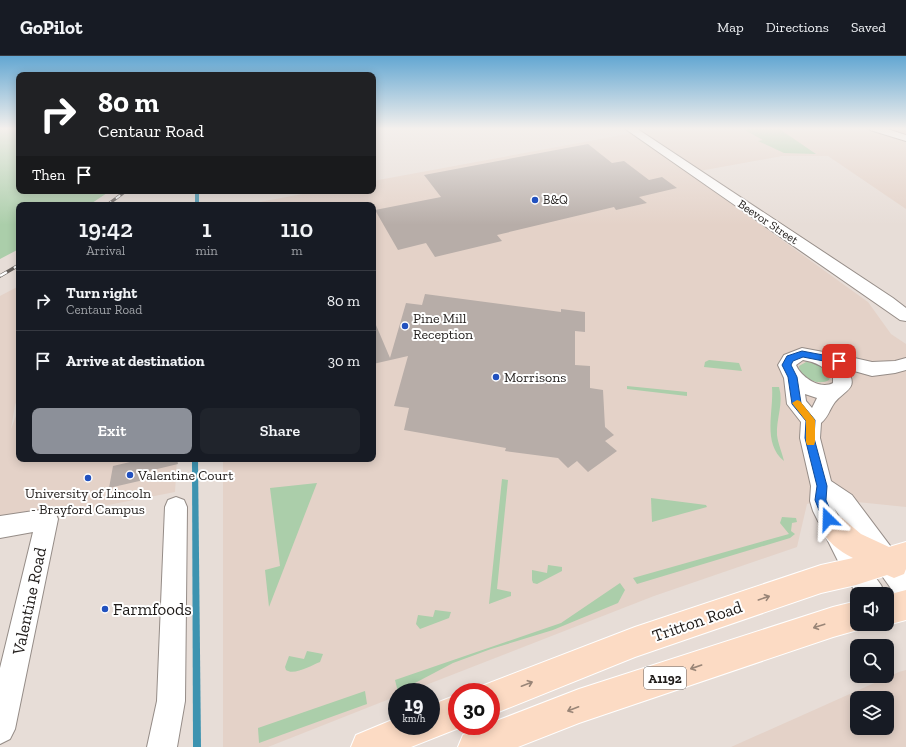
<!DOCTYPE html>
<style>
:root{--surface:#171b24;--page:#20242c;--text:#f1f3f6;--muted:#9ea1a6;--line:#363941;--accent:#8c9099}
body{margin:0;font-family:"Zilla Slab",serif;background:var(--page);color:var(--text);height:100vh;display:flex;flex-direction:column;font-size:15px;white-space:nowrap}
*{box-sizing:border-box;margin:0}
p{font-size:13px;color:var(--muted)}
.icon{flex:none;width:22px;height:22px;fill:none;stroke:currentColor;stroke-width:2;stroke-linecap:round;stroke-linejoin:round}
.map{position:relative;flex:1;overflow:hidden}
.details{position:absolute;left:16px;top:146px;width:360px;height:260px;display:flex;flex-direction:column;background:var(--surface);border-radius:8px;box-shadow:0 2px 10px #0003}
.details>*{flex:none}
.banner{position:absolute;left:16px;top:16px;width:360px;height:122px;border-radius:8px;box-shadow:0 2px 10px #0003;background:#202124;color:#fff;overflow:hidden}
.controls{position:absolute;left:850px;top:531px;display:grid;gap:8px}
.controls a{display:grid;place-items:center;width:44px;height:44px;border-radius:8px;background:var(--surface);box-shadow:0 2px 10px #0003;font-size:20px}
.speed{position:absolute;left:388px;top:627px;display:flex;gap:8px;font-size:20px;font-weight:700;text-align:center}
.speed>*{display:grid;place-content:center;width:52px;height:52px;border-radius:50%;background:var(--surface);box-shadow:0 2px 10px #0003;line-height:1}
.speed small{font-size:10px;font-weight:400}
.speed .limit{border:6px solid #d22;background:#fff;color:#111}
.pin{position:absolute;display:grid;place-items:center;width:34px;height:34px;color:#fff;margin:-17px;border-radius:8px;box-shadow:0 2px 6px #0006}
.me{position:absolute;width:44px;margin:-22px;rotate:338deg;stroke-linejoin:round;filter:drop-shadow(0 0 3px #0008)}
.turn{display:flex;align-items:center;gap:14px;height:84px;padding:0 16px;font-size:18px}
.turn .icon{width:52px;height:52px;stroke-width:2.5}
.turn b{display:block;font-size:28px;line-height:34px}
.then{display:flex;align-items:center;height:38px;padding:0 16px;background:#0003;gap:8px;font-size:15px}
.eta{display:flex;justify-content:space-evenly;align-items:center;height:68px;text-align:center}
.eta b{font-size:24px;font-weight:600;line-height:28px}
.primary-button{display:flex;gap:8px;margin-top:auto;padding:8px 16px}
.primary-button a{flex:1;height:46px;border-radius:8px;background:var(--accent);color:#fff;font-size:16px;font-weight:600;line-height:46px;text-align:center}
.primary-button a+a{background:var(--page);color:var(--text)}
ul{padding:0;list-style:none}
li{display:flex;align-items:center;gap:12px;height:60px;padding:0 16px;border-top:1px solid var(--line)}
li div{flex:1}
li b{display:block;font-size:15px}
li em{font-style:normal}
header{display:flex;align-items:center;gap:24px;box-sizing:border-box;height:56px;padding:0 20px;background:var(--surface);border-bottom:1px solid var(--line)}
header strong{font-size:19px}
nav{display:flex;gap:22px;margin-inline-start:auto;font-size:14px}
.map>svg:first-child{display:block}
.built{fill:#e4d2c8;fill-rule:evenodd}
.green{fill:#abceaa}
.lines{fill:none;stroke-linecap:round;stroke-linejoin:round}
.stream{fill:#3d93b0;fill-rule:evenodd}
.building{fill:#b7ada8}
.minor-casing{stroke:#958c87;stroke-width:2}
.major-casing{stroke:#fff;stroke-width:2}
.minor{fill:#fff;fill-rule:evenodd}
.major{fill:#fcdbc4;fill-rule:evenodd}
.rail-far1-casing{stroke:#655f5b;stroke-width:3}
.rail-casing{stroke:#655f5b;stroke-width:3.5}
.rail-far1{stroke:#fff;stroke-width:2;stroke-dasharray:5.5;stroke-linecap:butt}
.rail{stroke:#fff;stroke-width:2.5;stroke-dasharray:8;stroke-linecap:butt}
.oneway{stroke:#998577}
.route{fill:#1a73e8;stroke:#114b97}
.slow{fill:#f59e0b}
.poi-dot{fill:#2151bf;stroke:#fff;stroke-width:1.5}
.labels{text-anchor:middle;stroke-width:4;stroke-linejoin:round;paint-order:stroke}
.far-poi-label{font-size:12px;fill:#1f1b19;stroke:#fff;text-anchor:start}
.far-street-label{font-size:12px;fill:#1f1b19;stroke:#fff}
.shield{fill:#fff;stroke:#625f5e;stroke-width:1}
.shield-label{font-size:13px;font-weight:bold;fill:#1f1b19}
.poi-label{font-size:14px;fill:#1f1b19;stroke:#fff;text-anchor:start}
.near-street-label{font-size:17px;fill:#1f1b19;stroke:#fff}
.near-poi-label{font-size:17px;fill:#1f1b19;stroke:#fff;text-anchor:start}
</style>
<header>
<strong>GoPilot</strong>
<nav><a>Map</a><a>Directions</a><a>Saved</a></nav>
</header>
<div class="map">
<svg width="906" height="691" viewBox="0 0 906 691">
<rect width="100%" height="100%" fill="#e7ddd7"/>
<g class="built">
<polygon points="629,72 906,72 906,153 828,100 782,100 694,116"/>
<polygon points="633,77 868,246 891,278 906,288 906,451 828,443 807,448 797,491 654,540 408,636 397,636 397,640 268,691 223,691 223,405 229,403 373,403 373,149 243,149 319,135 373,135 373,125"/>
<polygon points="19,230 19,340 15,349 11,373 19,352 19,403 177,403 175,436 0,470 0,240"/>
<path d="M 906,614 L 906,691 L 731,691 L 899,616 ZM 857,642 L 887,642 L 887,672 L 857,672 Z"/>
</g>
<g class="green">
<polygon points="0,72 19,72 19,135 110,135 89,149 19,149 19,193 0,203"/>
<polygon points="741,72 778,72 816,98 784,97 758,85 763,84"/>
<polygon points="709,304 739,307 742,315 704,311 705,306"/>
<path d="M 806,306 C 816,307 827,310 830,321 L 829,324 C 819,330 800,323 799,310 Z"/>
<polygon points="627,330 687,336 687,340 627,333"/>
<path d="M 772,331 L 779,331 C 784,347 776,363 777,379 C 778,388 782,396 784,405 C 762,387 774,355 772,331 Z"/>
<polygon points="502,423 508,424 497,533 511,536 511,540 489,548"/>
<polygon points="317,427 269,551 265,514 280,510 270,432"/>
<polygon points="651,442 706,449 707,451 652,466"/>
<polygon points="782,461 796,462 797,466 792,467 791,475 795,478 790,482 637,528 633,522 789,478 780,467"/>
<polygon points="548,509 562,511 562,515 537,528 533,527 532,524 532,514 547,517"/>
<polygon points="620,527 625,534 618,547 553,574 491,593 453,607 398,636 395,624 561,567"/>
<polygon points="435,554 451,556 449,562 420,573 416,568 418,559 433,561"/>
<path d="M 307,595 L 323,598 L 320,606 C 312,609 294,620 286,614 L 285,611 L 289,600 L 304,603 Z"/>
<polygon points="365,635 367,648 259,687 258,672"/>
</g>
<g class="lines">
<g class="stream">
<rect x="195" y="135" width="4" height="14"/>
<polygon points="192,403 198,403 201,691 193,691"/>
</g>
</g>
<g class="building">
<polygon points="588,88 612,107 624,105 649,124 662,121 677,132 639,141 647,147 616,154 614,151 497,179 502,185 435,201 426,187 398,194 375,154 441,141 424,119"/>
<polygon points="425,238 561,256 561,253 585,256 585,276 575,275 575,309 590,310 590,332 603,334 605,371 614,379 605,385 617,395 588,416 577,405 568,412 558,402 505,395 506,392 404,374 409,352 394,350 408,300 373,308 373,262 390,302 406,247 422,249"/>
<polygon points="143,403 177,403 178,408 149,415 148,423 109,432 113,410"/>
</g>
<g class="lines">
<defs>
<g id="minor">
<polygon points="624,72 636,72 893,242 906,252 906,265 900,264"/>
<polygon points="869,72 884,72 906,79 906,85 870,74"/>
<path d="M 802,292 L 850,301 L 872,306 L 895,305 L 906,302 L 906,314 L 895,317 L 872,320 L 847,313 C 859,333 846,333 835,346 C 829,354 829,360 821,367 L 820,382 L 831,425 L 852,439 L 906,511 L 906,544 L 897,541 L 834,452 L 865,507 L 881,529 L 885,538 L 857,538 L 847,523 L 813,455 L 810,445 L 811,430 L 800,382 L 801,366 L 787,348 L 784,322 L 778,309 L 784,299 ZM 803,304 C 816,306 825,311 833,321 L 833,327 C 820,334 801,321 796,309 ZM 805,338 L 817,342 L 812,352 L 806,345 Z"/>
<polygon points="176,441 184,444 187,451 185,645 177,691 147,691 157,645 165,451 168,444"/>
<polygon points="47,453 55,456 58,463 15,673 10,683 0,688 0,612 33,476 0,482 0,460"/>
</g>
<g id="major">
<path d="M 833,459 L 842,462 L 861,478 L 889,491 L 906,486 L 906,513 L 904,518 L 894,522 L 887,519 L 856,529 L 821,537 L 635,601 L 491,659 L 491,636 L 477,636 L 479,631 L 635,571 L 821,509 L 853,502 C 839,495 826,485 820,471 L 824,462 Z"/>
<polygon points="906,534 906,564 887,569 885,568 887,568 887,539"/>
<polygon points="857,545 857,568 869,568 868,571 833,581 579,667 518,691 458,691 463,679 484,670 491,670 491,667 579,633 833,551"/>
<polygon points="457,639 457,670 464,670 411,691 351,691 356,679 397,662 397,670 431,670 431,649"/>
</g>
</defs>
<use href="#minor" class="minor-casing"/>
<use href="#major" class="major-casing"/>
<use href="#minor" class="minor"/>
<use href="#major" class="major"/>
<defs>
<polyline id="rail-far1" points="107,149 126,135"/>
<polyline id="rail" points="0,220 19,209"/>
</defs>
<use href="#rail-far1" class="rail-far1-casing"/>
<use href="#rail" class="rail-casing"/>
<use href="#rail-far1" class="rail-far1"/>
<use href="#rail" class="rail"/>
</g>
<defs><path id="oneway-shaft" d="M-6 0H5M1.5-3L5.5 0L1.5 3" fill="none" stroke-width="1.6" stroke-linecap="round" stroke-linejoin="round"/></defs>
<g class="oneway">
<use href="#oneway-shaft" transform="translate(764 542) rotate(-19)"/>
<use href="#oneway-shaft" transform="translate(819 570) rotate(162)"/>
<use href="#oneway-shaft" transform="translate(696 611) rotate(161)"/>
<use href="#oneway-shaft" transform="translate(527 628) rotate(-21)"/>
<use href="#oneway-shaft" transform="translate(573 653) rotate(159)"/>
</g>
<linearGradient id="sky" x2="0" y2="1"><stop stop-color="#63a7d2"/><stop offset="0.43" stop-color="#f4f0ed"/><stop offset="1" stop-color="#f4f0ed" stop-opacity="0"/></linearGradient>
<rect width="906" height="169" fill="url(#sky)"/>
<polygon class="route" points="802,295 839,302 844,305 839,308 803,301 793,305 791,309 797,321 801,347 815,364 814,382 827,430 826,444 834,463 832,467 828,468 824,467 815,444 817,430 805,382 806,365 792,348 788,321 782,309 787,300"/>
<polygon class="slow" points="797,344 800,345 815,364 815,386 814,389 807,389 806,386 806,365 792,347"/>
<g class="poi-dot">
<circle cx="535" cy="144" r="4"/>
<circle cx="405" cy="270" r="4"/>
<circle cx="496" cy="321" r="4"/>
<circle cx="130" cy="419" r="4"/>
<circle cx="88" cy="422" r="4"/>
<circle cx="105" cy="553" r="4"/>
</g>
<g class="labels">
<g class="far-poi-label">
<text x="543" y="148">B&amp;Q</text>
</g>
<g class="far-street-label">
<text transform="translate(768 166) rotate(34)" y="4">Beevor Street</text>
</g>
<rect class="shield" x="644" y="611" width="42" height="22" rx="3"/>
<g class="shield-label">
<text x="665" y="627">A1192</text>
</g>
<g class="poi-label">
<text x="413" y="267">Pine Mill<tspan x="413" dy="16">Reception</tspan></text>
<text x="504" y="326">Morrisons</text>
<text x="138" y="424">Valentine Court</text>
<text x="88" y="442" text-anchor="middle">University of Lincoln<tspan x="88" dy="16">- Brayford Campus</tspan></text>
</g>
<g class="near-street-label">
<text transform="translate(29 545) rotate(-78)" y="6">Valentine Road</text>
<text transform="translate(697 565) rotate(-19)" y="6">Tritton Road</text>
</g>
<g class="near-poi-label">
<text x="113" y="559">Farmfoods</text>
</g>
</g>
</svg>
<div class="controls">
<a><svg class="icon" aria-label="sound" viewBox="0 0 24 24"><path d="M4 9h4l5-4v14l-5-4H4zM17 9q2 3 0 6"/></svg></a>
<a><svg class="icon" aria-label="search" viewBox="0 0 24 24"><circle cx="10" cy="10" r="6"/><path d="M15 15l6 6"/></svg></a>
<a><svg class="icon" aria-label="layers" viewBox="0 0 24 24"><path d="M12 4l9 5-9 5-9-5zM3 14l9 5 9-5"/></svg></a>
</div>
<div class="speed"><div>19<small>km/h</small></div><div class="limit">30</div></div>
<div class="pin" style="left:839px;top:305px;background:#d93025"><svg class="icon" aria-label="arrive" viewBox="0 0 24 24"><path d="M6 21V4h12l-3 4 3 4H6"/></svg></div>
<svg class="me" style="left:828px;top:463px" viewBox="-20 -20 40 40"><path d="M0-17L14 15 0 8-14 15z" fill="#1a73e8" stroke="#fff" stroke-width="4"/></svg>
<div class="banner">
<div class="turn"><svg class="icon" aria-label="right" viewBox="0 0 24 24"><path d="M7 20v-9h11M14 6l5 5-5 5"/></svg><div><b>80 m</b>Centaur Road</div></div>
<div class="then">Then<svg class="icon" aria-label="arrive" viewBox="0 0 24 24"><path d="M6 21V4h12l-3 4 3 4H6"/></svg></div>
</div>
<section class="details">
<div class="eta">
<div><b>19:42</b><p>Arrival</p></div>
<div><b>1</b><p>min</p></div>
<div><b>110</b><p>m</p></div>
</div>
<ul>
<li><svg class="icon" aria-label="right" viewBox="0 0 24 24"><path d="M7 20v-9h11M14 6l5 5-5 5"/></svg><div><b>Turn right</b><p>Centaur Road</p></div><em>80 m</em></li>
<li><svg class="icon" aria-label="arrive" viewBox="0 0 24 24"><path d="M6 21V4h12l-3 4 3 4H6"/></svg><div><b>Arrive at destination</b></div><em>30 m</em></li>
</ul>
<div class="primary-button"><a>Exit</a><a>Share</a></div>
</section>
</div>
